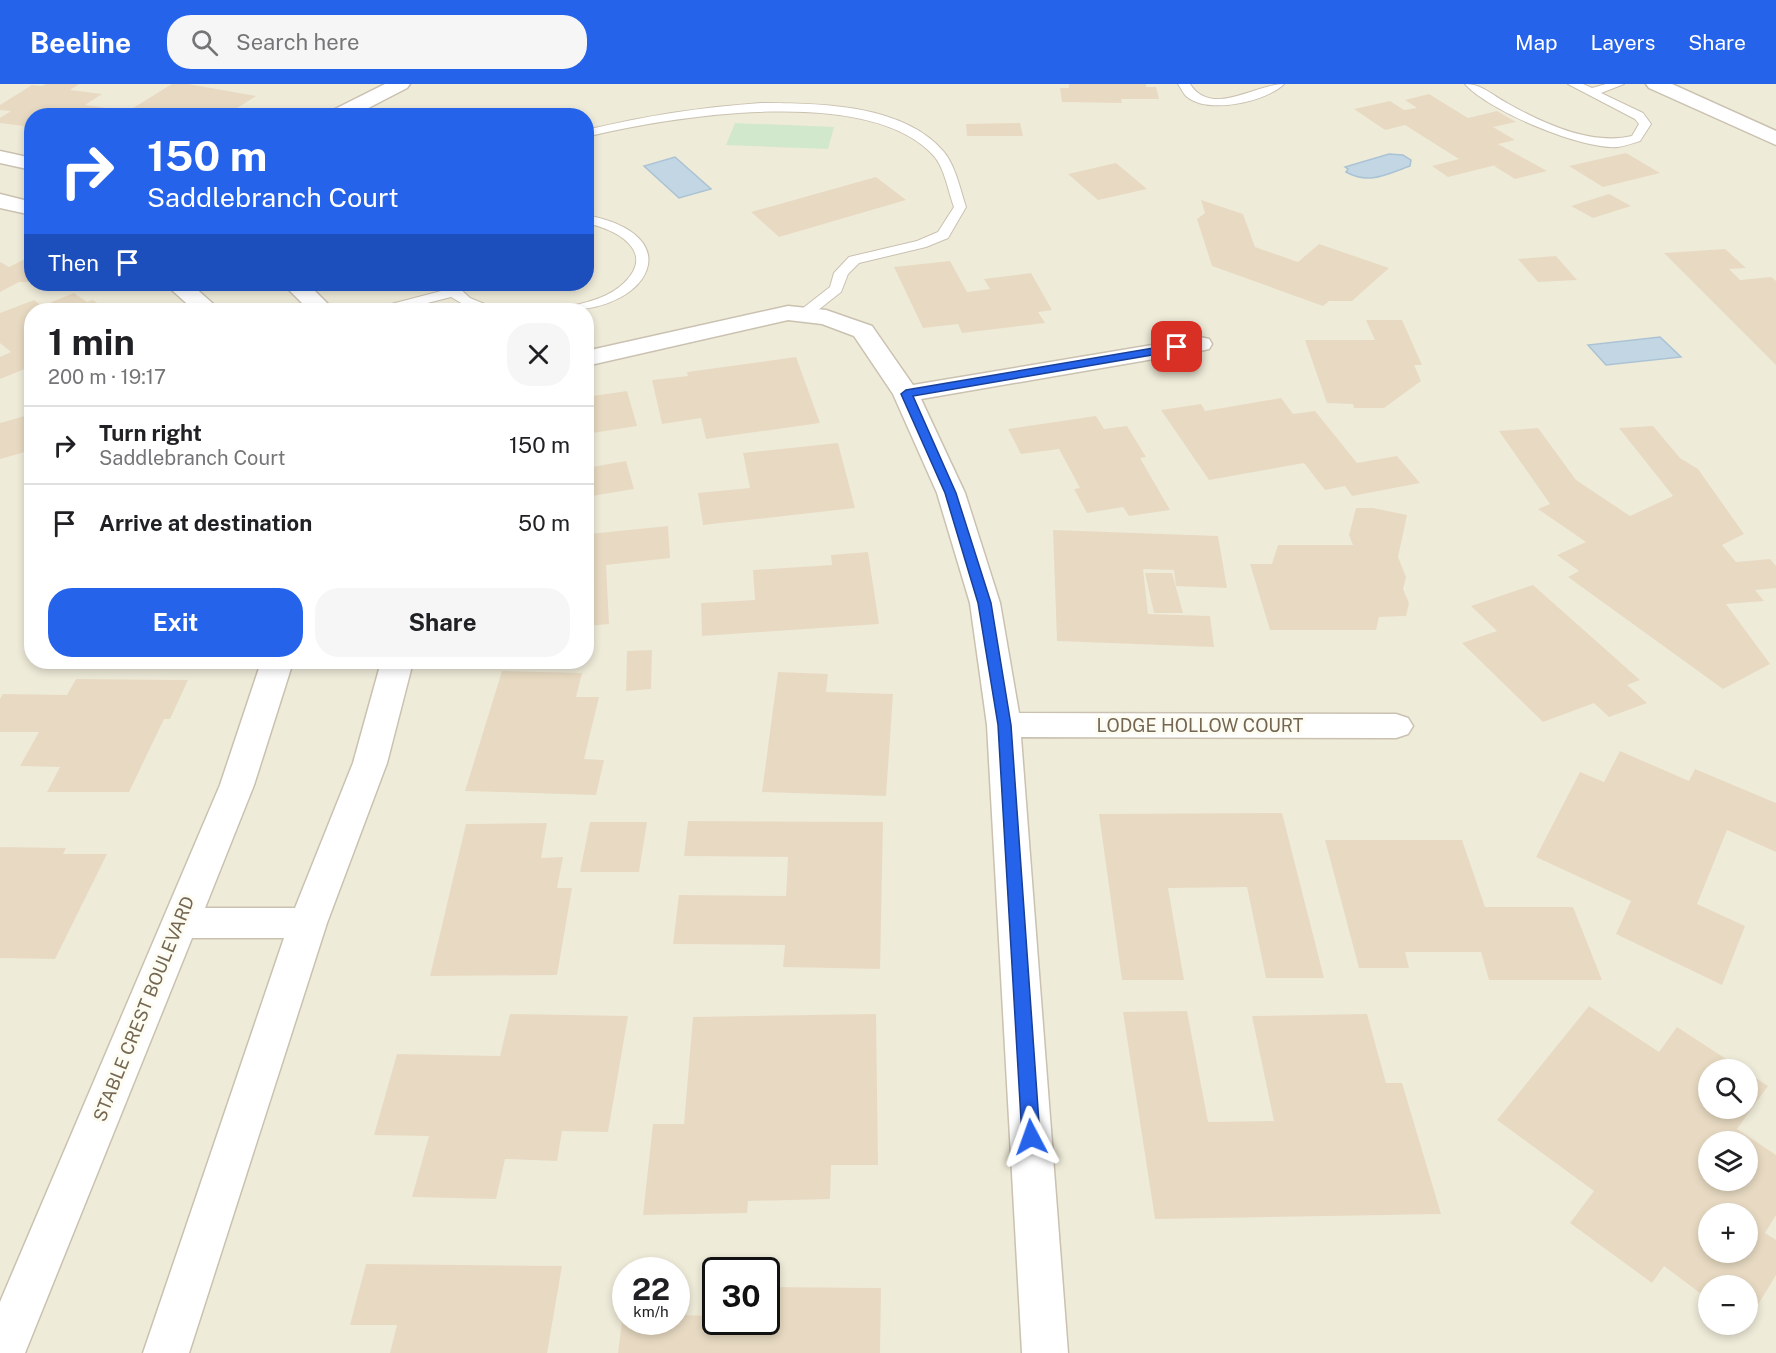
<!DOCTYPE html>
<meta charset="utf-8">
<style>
:root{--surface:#fff;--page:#f6f6f6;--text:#202124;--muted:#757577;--line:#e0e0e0;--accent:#2563eb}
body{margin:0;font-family:"Public Sans",sans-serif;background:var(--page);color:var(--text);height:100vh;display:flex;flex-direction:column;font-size:22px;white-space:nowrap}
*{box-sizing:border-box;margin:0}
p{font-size:20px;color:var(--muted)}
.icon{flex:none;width:33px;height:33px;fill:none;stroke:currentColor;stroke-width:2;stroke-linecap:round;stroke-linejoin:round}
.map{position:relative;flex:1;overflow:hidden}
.side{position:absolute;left:24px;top:219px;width:570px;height:366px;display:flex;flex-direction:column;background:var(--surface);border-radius:24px;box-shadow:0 3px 9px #0003}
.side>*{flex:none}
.guide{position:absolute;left:24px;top:24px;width:570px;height:183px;border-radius:24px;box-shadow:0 3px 9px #0003;background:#2563eb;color:#fff;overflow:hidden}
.buttons{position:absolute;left:1698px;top:975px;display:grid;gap:12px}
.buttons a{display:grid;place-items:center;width:60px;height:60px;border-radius:50%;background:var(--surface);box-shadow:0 3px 9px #0003;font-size:30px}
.speed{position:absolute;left:612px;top:1173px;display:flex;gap:12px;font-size:30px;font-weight:700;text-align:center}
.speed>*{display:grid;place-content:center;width:78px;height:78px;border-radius:50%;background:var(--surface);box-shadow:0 3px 9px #0003;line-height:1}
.speed small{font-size:15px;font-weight:400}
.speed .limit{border:3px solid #111;border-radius:9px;background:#fff;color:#111}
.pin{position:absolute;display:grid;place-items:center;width:51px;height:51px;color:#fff;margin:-26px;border-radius:12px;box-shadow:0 3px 9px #0006}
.me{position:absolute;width:66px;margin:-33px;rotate:356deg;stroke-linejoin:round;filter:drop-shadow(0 0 4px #0008)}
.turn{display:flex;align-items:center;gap:21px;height:126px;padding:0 24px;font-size:27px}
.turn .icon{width:78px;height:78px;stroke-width:2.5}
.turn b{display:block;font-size:42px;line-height:51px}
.then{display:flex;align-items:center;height:57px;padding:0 24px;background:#0003;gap:12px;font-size:22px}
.round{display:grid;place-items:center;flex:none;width:63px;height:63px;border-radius:24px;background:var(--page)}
.headline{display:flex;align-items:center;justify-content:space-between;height:102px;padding:0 24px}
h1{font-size:36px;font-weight:700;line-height:45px}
.action{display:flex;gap:12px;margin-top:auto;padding:12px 24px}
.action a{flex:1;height:69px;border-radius:24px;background:var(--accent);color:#fff;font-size:24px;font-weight:700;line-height:69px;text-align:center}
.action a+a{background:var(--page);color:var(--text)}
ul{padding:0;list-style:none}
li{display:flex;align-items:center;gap:18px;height:78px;padding:0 24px;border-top:2px solid var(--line)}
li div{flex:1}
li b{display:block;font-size:22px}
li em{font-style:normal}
header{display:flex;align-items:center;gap:36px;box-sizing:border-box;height:84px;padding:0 30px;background:var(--accent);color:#fff}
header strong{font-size:28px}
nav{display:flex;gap:33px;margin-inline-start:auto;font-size:21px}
.search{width:420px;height:54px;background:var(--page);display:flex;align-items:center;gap:15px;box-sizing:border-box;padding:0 21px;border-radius:24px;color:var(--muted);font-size:22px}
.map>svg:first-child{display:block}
.residential{fill:#efebd9;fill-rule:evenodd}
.green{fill:#d1e8cc}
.water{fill:#c3d6e3;stroke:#aac3d4;stroke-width:1.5}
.building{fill:#e8dac2;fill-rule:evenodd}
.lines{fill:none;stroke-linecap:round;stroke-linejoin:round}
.lane-casing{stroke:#cac1b0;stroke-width:2}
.street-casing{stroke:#cac1b0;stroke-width:3}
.lane{fill:#fff;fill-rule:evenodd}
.street{fill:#fff;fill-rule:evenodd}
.route{fill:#2563eb;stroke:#184099;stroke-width:1.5}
.labels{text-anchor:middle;stroke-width:6;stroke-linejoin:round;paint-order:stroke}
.street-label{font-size:18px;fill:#746651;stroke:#fdfcf3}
</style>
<header>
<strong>Beeline</strong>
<div class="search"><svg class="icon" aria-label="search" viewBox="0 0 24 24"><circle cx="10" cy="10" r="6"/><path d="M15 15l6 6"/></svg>Search here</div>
<nav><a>Map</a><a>Layers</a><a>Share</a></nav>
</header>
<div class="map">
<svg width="1776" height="1269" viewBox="0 0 1776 1269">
<rect width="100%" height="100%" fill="#fbf9ed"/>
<path class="residential" d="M 0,0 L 1776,0 L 1776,1269 L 0,1269 ZM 32,32 L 586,32 L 586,200 L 32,200 ZM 32,226 L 586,226 L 586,578 L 32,578 ZM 1708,986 L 1748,986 L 1748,1024 L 1708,1024 ZM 1708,1058 L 1748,1058 L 1748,1096 L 1708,1096 ZM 1708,1130 L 1748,1130 L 1748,1168 L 1708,1168 ZM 626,1186 L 676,1186 L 676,1238 L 626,1238 ZM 716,1186 L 766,1186 L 766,1238 L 716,1238 ZM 1708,1202 L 1748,1202 L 1748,1240 L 1708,1240 Z"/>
<polygon class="green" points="735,39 834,43 828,65 726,61"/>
<g class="water">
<path d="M 1389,70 L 1403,71 L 1411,76 L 1410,82 C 1387,90 1369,101 1346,88 L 1348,85 L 1345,83 Z"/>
<polygon points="675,73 711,105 679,114 644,82"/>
<polygon points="1660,253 1681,273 1606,281 1588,261"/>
</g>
<g class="building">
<polygon points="46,0 79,0 70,6 102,10 85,21 107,24 97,32 32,32 32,43 0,39 0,34 11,27 0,26 0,21 32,1 42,2"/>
<polygon points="172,0 188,0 256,12 231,28 211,24 200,32 120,32"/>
<polygon points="1069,0 1146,0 1146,3 1156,3 1159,15 1121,15 1122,19 1062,18 1060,4 1069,4"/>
<polygon points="1429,10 1468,34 1497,27 1516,38 1493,43 1515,56 1498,60 1547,87 1515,95 1494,82 1500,80 1448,93 1432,82 1459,75 1405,41 1385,46 1354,25 1390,17 1404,26 1417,24 1405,16"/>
<polygon points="1020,39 1023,52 967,52 966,40"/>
<polygon points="1626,69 1660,89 1603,103 1569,82"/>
<polygon points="1116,79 1147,105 1098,116 1068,90"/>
<polygon points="876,93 906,116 779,153 751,128"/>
<polygon points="1609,110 1631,122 1593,134 1571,122"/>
<polygon points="1201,116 1243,130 1255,163 1298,178 1319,160 1389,184 1352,217 1329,217 1323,222 1212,182 1197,135 1205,129"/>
<polygon points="1725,165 1746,184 1729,185 1740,196 1771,193 1776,197 1776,281 1664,169"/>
<polygon points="1556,172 1577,196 1538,198 1518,175"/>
<polygon points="25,175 32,177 32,198 19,198 0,208 0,178 9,183"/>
<polygon points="950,177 967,208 990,205 984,195 1031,189 1052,226 1038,228 1045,239 962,249 958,240 923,244 894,183"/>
<polygon points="74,209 87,218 93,216 107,226 32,226 32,282 0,295 0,273 11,268 0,259 0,229 34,216 42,222"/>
<polygon points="1366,236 1402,236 1422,281 1414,281 1421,297 1384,324 1354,324 1353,320 1327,319 1305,256 1375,256"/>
<polygon points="796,273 820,339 706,355 701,334 662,340 652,296 688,292 687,288"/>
<polygon points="627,307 637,342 586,350 586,313"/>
<polygon points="1281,314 1293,330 1315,327 1357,379 1397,372 1420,399 1352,412 1345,402 1325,406 1304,379 1209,396 1161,326 1201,320 1205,327"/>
<polygon points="32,330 32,366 0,375 0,339"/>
<polygon points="1096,332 1104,345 1127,342 1146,373 1140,374 1170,426 1129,432 1123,423 1087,429 1074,405 1080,404 1059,365 1021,370 1008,345"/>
<polygon points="1653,342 1680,374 1698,385 1744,450 1722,461 1736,478 1770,475 1776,482 1776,504 1755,506 1764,517 1726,520 1770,580 1723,605 1568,493 1579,487 1557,471 1586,458 1538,425 1550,420 1499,347 1538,344 1576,396 1630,432 1673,412 1619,344"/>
<polygon points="838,359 855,424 703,441 698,409 750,404 743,369"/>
<polygon points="626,377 634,405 586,413 586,384"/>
<polygon points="32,412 32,438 25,440 27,413"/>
<polygon points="1356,424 1373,424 1407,431 1398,473 1406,493 1403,505 1409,519 1406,532 1379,533 1376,546 1270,546 1250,480 1272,480 1278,461 1353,461 1349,451"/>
<polygon points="668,442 670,474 606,481 609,540 586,542 586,462 589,461 589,450"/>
<polygon points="1053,446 1218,452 1227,504 1176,502 1174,486 1143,485 1148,530 1210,532 1214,563 1057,557"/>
<polygon points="868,468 879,540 702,552 701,519 755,516 753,486 832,481 831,471"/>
<polygon points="1145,489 1172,489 1183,529 1154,529"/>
<polygon points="1533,501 1640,596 1627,601 1647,619 1609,633 1594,619 1543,638 1462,559 1497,547 1471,522"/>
<polygon points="652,566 651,605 626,607 627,567"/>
<polygon points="502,587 582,589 576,613 599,613 584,675 604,676 596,711 465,707"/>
<polygon points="778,588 828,590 826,608 893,610 886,712 762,708"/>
<polygon points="76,595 188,596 170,635 164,635 129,708 47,708 60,683 20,682 39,648 0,648 0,615 3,610 67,611"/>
<polygon points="1620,667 1689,697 1695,685 1776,719 1776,768 1727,746 1697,820 1745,842 1722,901 1616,850 1631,817 1536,773 1580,688 1604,698"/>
<polygon points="1282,729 1324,894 1266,894 1247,803 1168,804 1184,896 1122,896 1099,730"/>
<polygon points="688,737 883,738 880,885 783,883 785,861 673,860 679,811 786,812 788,773 684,772"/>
<polygon points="590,738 647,738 639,788 580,788"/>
<polygon points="547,739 541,774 563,773 557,804 572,804 557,891 430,892 466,740"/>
<polygon points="1325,756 1462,756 1485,823 1573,823 1602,896 1489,896 1481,868 1405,868 1409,884 1359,884"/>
<polygon points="0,763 66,764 63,770 107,770 55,875 0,874"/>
<path d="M 1589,922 L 1659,968 L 1677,943 L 1743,986 L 1708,986 L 1708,1024 L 1748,1024 L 1748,989 L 1768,1002 L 1737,1045 L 1776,1071 L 1776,1131 L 1765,1149 L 1776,1156 L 1776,1191 L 1748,1237 L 1748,1202 L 1708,1202 L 1708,1215 L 1664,1182 L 1652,1199 L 1570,1139 L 1594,1107 L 1497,1036 ZM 1708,1058 L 1748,1058 L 1748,1096 L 1708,1096 ZM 1708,1130 L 1748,1130 L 1748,1168 L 1708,1168 Z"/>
<polygon points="1187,927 1208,1038 1274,1037 1252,932 1367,930 1386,999 1402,999 1441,1130 1155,1135 1123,928"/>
<polygon points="510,930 628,932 608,1048 562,1047 557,1077 505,1075 496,1115 412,1113 429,1052 374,1051 397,970 500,972"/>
<polygon points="876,930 878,1081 831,1081 830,1115 748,1117 747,1129 643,1131 653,1040 684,1040 693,933"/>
<polygon points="366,1180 562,1182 547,1269 390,1269 397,1241 350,1241"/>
<polygon points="766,1203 881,1204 880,1269 618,1269 623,1230 626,1231 626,1238 676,1238 676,1231 716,1232 716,1238 766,1238"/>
</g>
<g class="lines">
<defs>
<g id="lane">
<path d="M 1178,0 L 1190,0 C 1212,34 1255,0 1284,0 C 1266,18 1206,31 1186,12 C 1183,9 1181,4 1178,0 Z"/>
<path d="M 1465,0 C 1482,0 1492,11 1507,19 C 1542,39 1591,62 1632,52 L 1639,40 L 1635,35 L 1568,0 L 1583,0 L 1592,4 L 1606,0 L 1624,0 L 1601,9 L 1643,29 L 1651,40 L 1640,57 C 1633,59 1625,62 1618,63 C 1582,66 1489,27 1465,0 Z"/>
<path d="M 761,19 C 818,19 904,20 944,68 C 956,83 960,105 966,123 L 948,154 L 926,163 L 859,179 L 848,190 L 841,208 L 808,234 L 798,234 L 796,231 L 798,228 L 830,203 L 834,189 L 849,173 L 917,157 L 938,148 L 954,123 C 948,107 945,85 934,72 C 870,0 671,32 586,53 L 586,46 C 644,32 702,23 761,19 Z"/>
<path d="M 586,131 C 691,151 649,226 567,226 L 569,223 C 588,218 610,213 624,199 C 657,167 616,145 586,139 Z"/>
<polygon points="441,200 455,200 470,214 492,223 494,226 473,226 451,213 400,226 378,226 380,223 445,206"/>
</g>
<g id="street">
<polygon points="385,0 410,0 407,4 353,32 326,32 329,28"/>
<polygon points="1646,0 1672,0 1776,47 1776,61 1649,4"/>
<polygon points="0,67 32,74 32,86 0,79"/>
<polygon points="0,110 32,118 32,131 0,124"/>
<polygon points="165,200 191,200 220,226 194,226"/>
<polygon points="283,200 308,200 334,226 309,226"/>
<polygon points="788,222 826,226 872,242 913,301 1200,253 1209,255 1212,260 1209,265 1200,267 921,315 965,409 1000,519 1019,629 1396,630 1408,634 1413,642 1408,650 1396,654 1021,653 1068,1269 1022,1269 987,641 970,519 937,409 893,310 854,252 822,240 788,236 586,282 586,267"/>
<polygon points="261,578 293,578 254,701 205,824 295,824 353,679 381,578 413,578 387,679 327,839 189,1269 143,1269 284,854 192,854 25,1269 0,1269 0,1218 220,701"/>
</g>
</defs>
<use href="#lane" class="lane-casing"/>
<use href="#street" class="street-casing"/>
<use href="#lane" class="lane"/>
<use href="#street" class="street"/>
</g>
<polygon class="route" points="1177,260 1182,263 1181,266 913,312 956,409 991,519 1011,641 1040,1053 1037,1059 1031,1061 1025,1059 1022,1053 998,641 978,519 945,409 901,310 906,306"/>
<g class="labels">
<g class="street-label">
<text x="1200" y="648">LODGE HOLLOW COURT</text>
<text transform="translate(144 925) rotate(-68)" y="6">STABLE CREST BOULEVARD</text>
</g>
</g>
</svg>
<div class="buttons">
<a><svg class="icon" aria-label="search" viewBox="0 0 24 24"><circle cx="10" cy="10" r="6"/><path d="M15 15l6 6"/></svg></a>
<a><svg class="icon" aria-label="layers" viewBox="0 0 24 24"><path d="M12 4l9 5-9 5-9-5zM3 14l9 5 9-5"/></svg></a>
<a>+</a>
<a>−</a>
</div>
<div class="speed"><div>22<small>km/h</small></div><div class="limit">30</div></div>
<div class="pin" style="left:1177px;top:263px;background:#d93025"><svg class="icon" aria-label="arrive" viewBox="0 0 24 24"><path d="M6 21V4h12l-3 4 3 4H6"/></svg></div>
<svg class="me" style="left:1031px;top:1053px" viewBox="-20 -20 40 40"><path d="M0-17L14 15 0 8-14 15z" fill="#2563eb" stroke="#fff" stroke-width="4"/></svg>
<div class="guide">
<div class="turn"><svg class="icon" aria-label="right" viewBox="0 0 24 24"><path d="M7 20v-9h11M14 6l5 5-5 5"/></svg><div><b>150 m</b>Saddlebranch Court</div></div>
<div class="then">Then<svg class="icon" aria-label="arrive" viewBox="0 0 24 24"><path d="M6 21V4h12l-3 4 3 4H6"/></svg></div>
</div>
<section class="side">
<div class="headline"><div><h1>1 min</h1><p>200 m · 19:17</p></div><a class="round"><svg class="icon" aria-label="close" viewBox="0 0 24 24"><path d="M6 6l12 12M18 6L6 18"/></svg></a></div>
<ul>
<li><svg class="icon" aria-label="right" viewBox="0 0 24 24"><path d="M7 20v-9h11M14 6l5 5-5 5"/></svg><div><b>Turn right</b><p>Saddlebranch Court</p></div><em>150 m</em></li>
<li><svg class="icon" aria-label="arrive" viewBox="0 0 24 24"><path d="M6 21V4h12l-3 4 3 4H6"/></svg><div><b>Arrive at destination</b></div><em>50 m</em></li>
</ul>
<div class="action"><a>Exit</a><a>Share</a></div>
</section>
</div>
